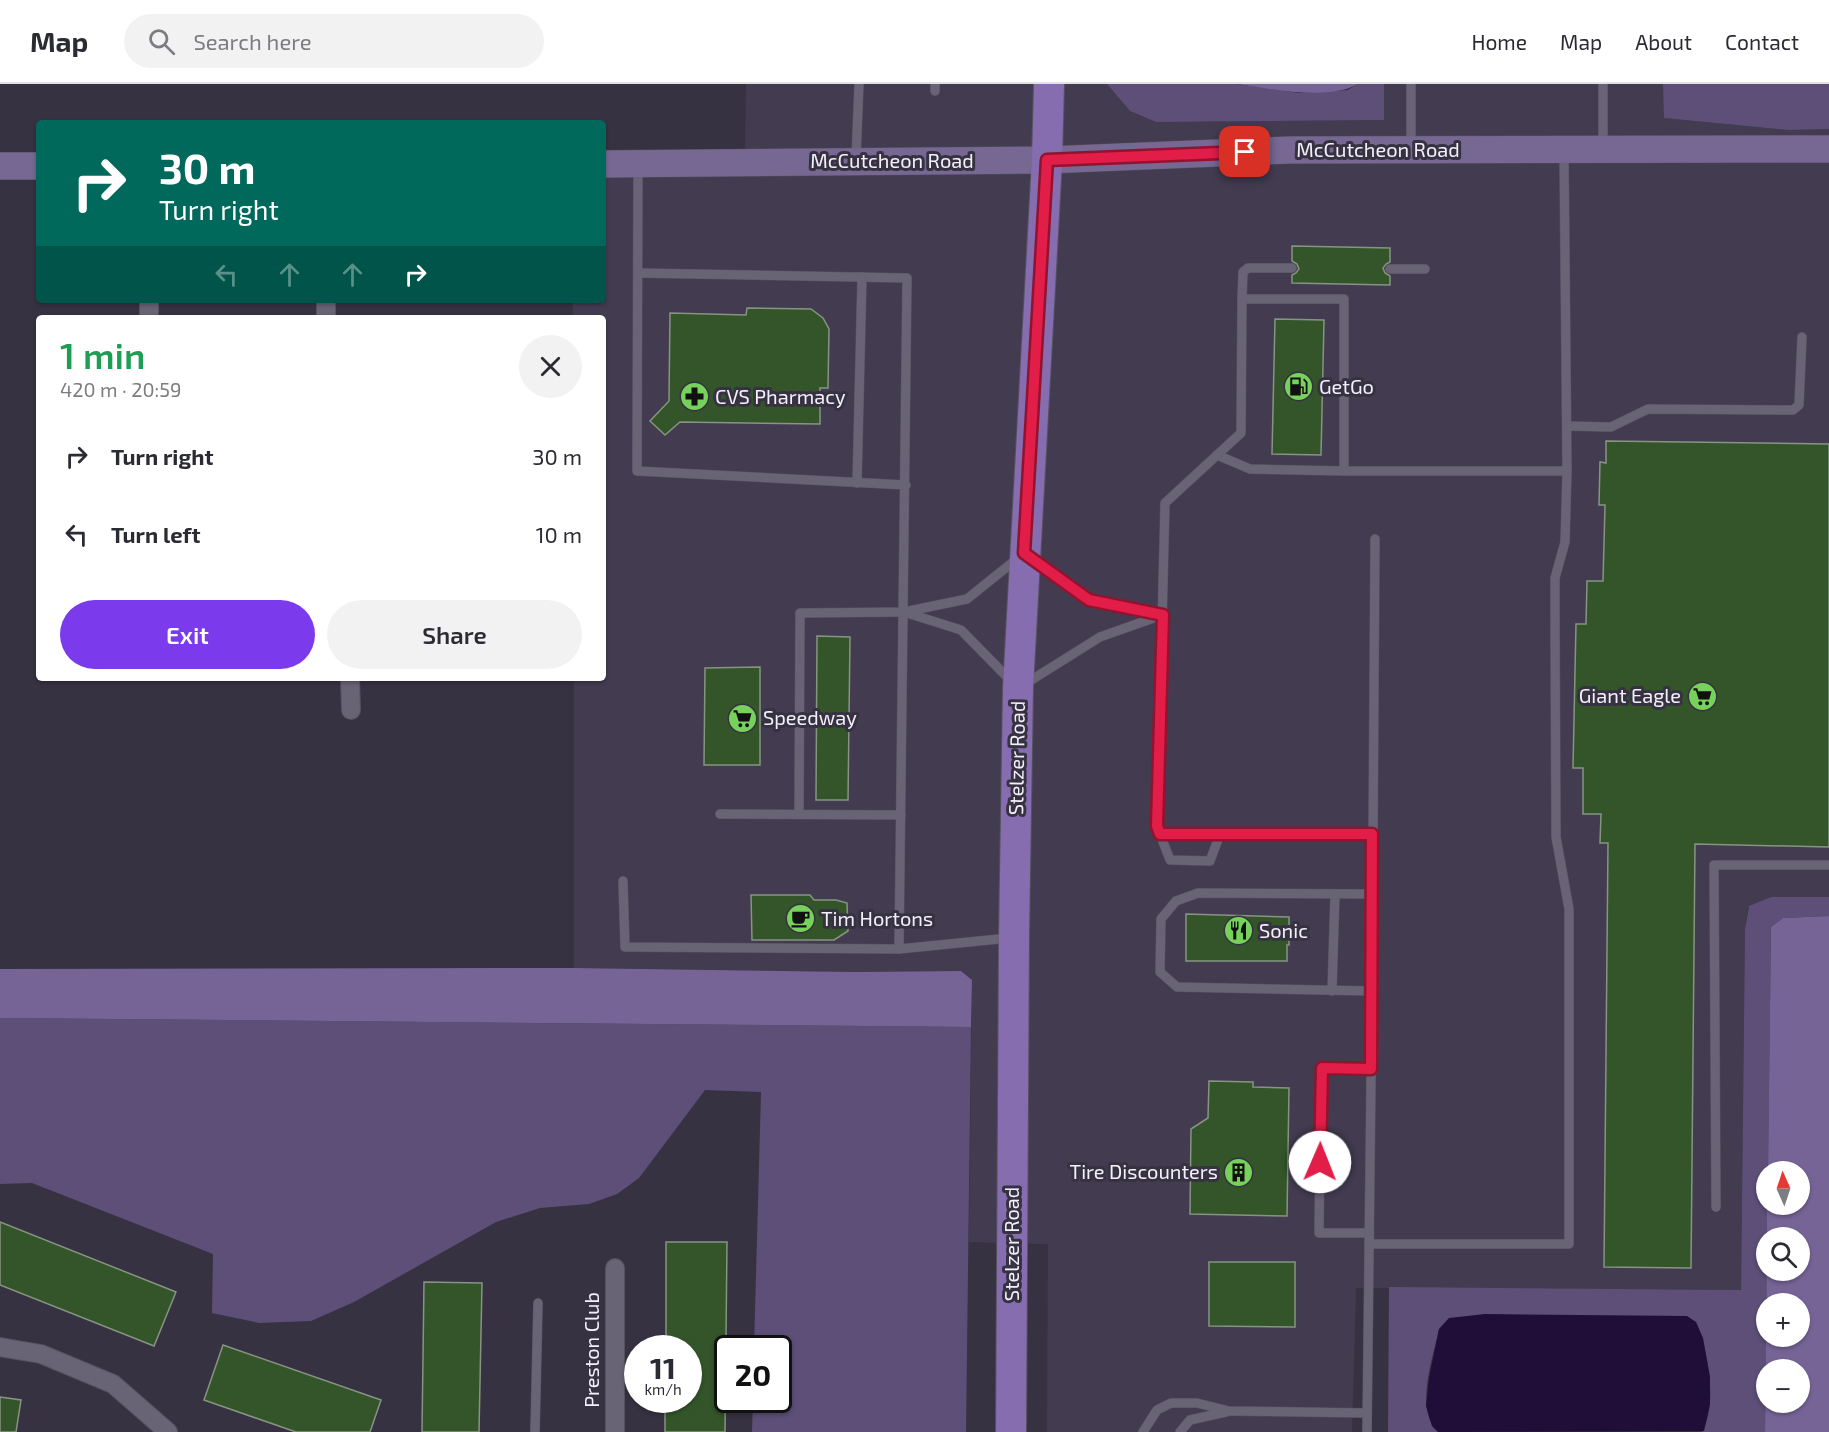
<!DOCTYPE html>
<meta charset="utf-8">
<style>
:root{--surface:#fff;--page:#f2f2f3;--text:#2b2b33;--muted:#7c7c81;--line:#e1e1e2;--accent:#7c3aed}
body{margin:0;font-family:"Exo 2",sans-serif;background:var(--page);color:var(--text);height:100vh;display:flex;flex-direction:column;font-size:22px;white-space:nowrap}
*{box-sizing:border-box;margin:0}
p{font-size:20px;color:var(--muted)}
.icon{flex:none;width:33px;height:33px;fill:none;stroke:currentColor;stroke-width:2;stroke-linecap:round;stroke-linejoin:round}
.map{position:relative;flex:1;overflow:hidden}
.drawer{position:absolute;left:36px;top:231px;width:570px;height:366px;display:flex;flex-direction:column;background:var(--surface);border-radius:6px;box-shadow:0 2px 4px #0004}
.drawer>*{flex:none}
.guide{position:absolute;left:36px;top:36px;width:570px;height:183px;border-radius:6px;box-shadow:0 2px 4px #0004;background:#00695c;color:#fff;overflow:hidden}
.needle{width:39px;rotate:357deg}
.fabs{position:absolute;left:1756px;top:1077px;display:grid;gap:12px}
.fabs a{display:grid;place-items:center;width:54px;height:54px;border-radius:50%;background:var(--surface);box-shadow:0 2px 4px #0004;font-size:30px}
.speed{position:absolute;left:624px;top:1251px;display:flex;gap:12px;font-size:30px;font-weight:700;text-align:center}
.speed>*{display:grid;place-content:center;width:78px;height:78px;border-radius:50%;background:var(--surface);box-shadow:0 2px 4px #0004;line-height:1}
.speed small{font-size:15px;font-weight:400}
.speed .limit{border:3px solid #111;border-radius:9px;background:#fff;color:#111}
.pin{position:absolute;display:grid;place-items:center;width:51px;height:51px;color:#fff;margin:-26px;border-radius:12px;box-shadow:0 3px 9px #0006}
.me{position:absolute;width:66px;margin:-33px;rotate:1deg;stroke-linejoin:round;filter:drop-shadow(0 0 4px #0008)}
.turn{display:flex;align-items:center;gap:21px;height:126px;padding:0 24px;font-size:27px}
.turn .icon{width:78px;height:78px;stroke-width:2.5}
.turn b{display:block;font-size:42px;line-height:51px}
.lanes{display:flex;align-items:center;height:57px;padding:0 24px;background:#0003;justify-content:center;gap:30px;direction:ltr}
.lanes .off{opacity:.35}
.round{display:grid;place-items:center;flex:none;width:63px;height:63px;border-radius:32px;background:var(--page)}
.headline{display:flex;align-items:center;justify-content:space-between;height:102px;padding:0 24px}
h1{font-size:36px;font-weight:600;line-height:45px;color:#1e9e55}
.button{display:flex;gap:12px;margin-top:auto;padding:12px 24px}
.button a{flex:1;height:69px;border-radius:36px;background:var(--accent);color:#fff;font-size:24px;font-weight:600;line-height:69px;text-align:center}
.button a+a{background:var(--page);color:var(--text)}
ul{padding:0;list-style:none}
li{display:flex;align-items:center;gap:18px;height:78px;padding:0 24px}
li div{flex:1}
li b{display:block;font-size:22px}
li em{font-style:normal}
header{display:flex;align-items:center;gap:36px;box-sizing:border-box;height:84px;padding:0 30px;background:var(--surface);border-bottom:2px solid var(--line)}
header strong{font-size:28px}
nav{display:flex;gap:33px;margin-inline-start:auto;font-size:21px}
.search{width:420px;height:54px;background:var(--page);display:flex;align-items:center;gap:15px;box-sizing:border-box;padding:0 21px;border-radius:33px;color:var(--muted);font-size:22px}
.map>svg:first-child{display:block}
.built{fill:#433c51}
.green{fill:#5d4f78}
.forest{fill:#766497;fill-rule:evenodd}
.water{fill:#200e39}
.building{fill:#335529;stroke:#879483;stroke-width:1.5}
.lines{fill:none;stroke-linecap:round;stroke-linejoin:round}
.service-casing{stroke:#55515f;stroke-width:10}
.minor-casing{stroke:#55515f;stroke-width:20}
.secondary-casing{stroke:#55515f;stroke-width:28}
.primary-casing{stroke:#55515f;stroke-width:32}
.service{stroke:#686375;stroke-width:9}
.minor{stroke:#686375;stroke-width:18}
.secondary{stroke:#766892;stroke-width:27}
.primary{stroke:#856db0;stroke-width:30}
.route-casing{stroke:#92132f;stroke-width:15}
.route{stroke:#e11d48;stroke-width:10}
.labels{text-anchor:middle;stroke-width:6;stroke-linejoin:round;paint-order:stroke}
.street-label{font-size:20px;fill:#f3f0fb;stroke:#373242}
.poi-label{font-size:20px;fill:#f3f0fb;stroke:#373242;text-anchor:start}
</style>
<header>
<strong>Map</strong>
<div class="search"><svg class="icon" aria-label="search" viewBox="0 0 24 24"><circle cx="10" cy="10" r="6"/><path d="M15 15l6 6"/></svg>Search here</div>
<nav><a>Home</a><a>Map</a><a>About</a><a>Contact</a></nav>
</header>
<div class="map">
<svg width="1829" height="1348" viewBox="0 0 1829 1348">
<rect width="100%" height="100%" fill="#373242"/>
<polygon class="built" points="746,0 1107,0 1130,27 1156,38 1383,36 1384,0 1663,0 1665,34 1789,46 1829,45 1829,813 1772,813 1748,823 1745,845 1741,1206 1356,1204 1352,1348 1047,1348 1048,1160 969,1158 972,896 961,887 856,888 574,884 574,594 603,594 603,234 573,234 573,216 603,216 603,79 745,81"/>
<g class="green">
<polygon points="1107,0 1237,0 1299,9 1348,6 1358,0 1384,0 1384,36 1156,38 1130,27"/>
<polygon points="1663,0 1829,0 1829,45 1789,46 1664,34"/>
<path d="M 1771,813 L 1829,813 L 1829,832 L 1783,834 L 1771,843 L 1765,1348 L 1702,1348 C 1718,1320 1708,1266 1696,1238 L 1439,1245 C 1433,1274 1414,1326 1438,1348 L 1388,1348 L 1389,1203 L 1741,1206 L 1745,845 L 1749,822 Z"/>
<polygon points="0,934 971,943 966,1348 752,1348 753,1316 778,1316 778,1264 754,1264 761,1008 705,1006 639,1094 617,1110 589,1120 540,1124 496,1138 354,1218 311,1237 259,1239 212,1229 213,1170 32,1099 0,1100"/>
</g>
<g class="forest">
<path d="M 1238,0 L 1358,0 C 1327,17 1272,5 1238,0 Z"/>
<path d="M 1829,832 L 1829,1348 L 1765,1348 L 1767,1158 L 1767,1186 L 1800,1186 L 1800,1154 L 1767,1153 L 1767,1121 L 1800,1120 L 1800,1088 L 1768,1087 L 1771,843 L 1783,834 ZM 1767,1220 L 1800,1220 L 1800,1252 L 1767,1252 ZM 1767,1286 L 1800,1286 L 1800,1318 L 1767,1318 Z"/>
<polygon points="574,884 856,888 961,887 972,896 971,943 0,934 0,885"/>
</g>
<polygon class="water" points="1485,1230 1687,1232 1696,1238 1703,1254 1710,1293 1710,1320 1704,1347 1438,1348 1432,1342 1426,1322 1429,1294 1439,1245 1449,1234"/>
<g class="building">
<polygon points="1292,162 1390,164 1390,178 1386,180 1383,184 1385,189 1390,192 1390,201 1292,199 1292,191 1296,189 1299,185 1297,180 1292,177"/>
<polygon points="747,224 811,225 823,234 829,245 828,304 820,304 820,340 680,338 665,351 650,337 669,317 670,229 746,231"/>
<polygon points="1275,235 1324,236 1321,371 1272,370"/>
<polygon points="1606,357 1829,360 1829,763 1695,760 1691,1184 1604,1183 1608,759 1600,759 1601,730 1583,730 1583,684 1573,684 1576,540 1586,540 1587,497 1603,497 1605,421 1599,421 1600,378 1606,379"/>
<polygon points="817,552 850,553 848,716 816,716"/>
<polygon points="760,583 760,681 704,681 705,584"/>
<polygon points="751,811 810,811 814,816 836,816 847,819 848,847 834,856 752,856"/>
<polygon points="1186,830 1289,833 1289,861 1287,861 1287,877 1186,877"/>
<polygon points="1209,997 1253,998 1253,1003 1289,1004 1287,1132 1190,1130 1191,1045 1208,1034"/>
<polygon points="0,1138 176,1208 154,1262 0,1201"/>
<polygon points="666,1158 727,1158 725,1348 665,1348 665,1316 688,1316 688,1264 666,1264"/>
<polygon points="1209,1178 1295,1178 1295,1243 1209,1242"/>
<polygon points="424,1198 482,1199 479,1348 422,1348"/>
<polygon points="223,1261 381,1316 370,1348 296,1348 204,1316"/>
<polygon points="0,1313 21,1316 16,1348 0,1348"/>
</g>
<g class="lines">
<defs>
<g id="service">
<polyline points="935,7 935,0"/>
<polyline points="1603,63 1603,0"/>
<polyline points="1411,64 1411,0"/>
<polyline points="856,75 859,0"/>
<polyline points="638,82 637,387 906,401"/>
<polyline points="1390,185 1425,185"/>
<polyline points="638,189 907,194 899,865"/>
<polyline points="1242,215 1243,188 1248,184 1292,184"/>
<polyline points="1567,342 1611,343 1648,325 1793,326 1799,321 1802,253"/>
<polyline points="1217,371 1250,385 1344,387"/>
<polyline points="857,399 862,193"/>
<polyline points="1031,474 1089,516 1163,531"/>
<polyline points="907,529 961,546 1012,598"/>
<polyline points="1025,600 1100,553 1162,531"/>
<polyline points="720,730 901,731"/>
<polyline points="799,730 800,529 904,528 967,515 1018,474"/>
<polyline points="1160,750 1220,750"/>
<polyline points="1372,750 1220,750 1210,777 1170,776 1157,742 1165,419 1241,349 1242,215 1344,215 1344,387 1567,387 1564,69"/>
<polyline points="623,797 625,863 899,865 1009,854"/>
<polyline points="1332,907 1335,810"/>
<polyline points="1372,907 1177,903 1160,888 1161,835 1176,817 1198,809 1373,810"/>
<polyline points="1716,1123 1714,781 1829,781"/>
<polyline points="1369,1149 1319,1149 1321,984 1371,985"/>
<polyline points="1369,1160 1569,1160 1569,825 1556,753 1555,536 1555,494 1565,458 1567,387"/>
<polyline points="535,1348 538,1219"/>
<polyline points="1143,1348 1157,1326 1171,1319 1197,1319 1229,1327 1367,1329"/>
<polyline points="1180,1348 1190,1336 1226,1328"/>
<polyline points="1367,1348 1372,907 1375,455"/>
</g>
<g id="minor">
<polyline points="149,216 149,234"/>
<polyline points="326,216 326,234"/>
<polyline points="350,594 351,626"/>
<polyline points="0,1263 41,1270 113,1300 168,1348"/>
<polyline points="615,1348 615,1184"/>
</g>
<g id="secondary">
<polyline points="603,80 1047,76 1291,66 1829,65"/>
<polyline points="0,82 39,82"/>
</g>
<polyline id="primary" points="1011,1348 1014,853 1018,604 1047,76 1049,0"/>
</defs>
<use href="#service" class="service-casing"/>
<use href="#minor" class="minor-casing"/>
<use href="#secondary" class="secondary-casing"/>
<use href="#primary" class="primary-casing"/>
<use href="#service" class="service"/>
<use href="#minor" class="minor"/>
<use href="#secondary" class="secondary"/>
<use href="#primary" class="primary"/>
</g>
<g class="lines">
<defs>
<polyline id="route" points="1245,68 1047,76 1024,469 1089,516 1163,531 1157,742 1160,750 1372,750 1371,985 1322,984 1320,1078"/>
</defs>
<use href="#route" class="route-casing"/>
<use href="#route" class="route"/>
</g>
<defs>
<symbol id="fuel-disc" viewBox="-11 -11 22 22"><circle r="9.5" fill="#76d25a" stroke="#373242"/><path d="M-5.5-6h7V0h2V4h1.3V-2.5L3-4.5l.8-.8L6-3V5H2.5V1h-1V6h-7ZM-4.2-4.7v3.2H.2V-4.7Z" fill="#111"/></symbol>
<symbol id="pharmacy-disc" viewBox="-11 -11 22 22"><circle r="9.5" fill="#76d25a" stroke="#373242"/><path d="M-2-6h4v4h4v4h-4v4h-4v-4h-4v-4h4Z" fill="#111"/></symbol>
<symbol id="supermarket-disc" viewBox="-11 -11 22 22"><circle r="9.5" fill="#76d25a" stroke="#373242"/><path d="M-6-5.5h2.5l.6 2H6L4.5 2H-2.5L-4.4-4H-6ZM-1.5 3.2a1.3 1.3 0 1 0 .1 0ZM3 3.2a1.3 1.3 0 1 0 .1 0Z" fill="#111"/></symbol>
<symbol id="cafe-disc" viewBox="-11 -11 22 22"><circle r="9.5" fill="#76d25a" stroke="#373242"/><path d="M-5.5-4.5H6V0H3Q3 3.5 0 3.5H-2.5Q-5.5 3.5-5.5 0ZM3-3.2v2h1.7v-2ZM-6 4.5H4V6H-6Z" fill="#111"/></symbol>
<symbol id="restaurant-disc" viewBox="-11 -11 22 22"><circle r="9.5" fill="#76d25a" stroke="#373242"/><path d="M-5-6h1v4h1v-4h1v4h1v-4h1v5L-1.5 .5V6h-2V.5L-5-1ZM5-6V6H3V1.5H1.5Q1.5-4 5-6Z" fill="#111"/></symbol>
<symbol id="building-disc" viewBox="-11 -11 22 22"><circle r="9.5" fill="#76d25a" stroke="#373242"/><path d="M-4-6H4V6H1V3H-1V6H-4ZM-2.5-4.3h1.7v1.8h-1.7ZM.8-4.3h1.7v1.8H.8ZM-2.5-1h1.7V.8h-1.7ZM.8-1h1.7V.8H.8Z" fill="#111"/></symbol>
</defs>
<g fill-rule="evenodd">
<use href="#fuel-disc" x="1282" y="286" width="33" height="33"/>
<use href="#pharmacy-disc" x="678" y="296" width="33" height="33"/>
<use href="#supermarket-disc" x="1686" y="596" width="33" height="33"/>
<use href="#supermarket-disc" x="726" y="618" width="33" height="33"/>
<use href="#cafe-disc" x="784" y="818" width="33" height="33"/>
<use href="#restaurant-disc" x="1222" y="830" width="33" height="33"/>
<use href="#building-disc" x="1222" y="1072" width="33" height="33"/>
</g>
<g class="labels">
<g class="street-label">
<text x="1378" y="73">McCutcheon Road</text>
<text x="892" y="84">McCutcheon Road</text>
<text transform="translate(1017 674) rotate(-89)" y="7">Stelzer Road</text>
<text transform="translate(1012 1160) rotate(-90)" y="7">Stelzer Road</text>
<text transform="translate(592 1266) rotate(-90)" y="7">Preston Club</text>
</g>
<g class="poi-label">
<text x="1319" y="310">GetGo</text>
<text x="715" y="320">CVS Pharmacy</text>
<text x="1681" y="619" text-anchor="end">Giant Eagle</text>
<text x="763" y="641">Speedway</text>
<text x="821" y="842">Tim Hortons</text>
<text x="1259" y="854">Sonic</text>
<text x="1218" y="1095" text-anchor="end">Tire Discounters</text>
</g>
</g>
</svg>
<div class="fabs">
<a><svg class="needle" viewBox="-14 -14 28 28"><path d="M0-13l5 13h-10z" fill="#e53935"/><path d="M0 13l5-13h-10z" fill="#7c7c81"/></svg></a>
<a><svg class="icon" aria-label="search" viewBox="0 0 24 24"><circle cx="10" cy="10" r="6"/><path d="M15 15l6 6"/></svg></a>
<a>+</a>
<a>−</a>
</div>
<div class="speed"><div>11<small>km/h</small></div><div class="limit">20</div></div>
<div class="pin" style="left:1245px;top:68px;background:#d93025"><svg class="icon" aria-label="arrive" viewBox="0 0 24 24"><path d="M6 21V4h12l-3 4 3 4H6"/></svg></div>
<svg class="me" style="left:1320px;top:1078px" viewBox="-20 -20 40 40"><circle r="19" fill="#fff"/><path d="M0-13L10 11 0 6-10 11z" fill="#e11d48"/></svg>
<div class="guide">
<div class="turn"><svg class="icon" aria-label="right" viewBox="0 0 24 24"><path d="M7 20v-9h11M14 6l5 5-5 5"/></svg><div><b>30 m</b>Turn right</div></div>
<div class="lanes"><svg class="icon off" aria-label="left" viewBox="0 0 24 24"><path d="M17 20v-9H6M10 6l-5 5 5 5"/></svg><svg class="icon off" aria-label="ahead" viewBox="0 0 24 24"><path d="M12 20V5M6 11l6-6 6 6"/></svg><svg class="icon off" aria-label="ahead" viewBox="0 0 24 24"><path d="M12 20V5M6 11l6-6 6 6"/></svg><svg class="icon" aria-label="right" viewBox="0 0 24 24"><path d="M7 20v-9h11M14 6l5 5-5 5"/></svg></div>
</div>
<section class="drawer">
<div class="headline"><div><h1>1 min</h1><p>420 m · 20:59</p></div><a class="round"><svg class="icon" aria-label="close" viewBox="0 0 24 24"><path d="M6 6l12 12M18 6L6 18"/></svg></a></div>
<ul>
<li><svg class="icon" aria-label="right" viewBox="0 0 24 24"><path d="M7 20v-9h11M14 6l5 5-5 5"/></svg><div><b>Turn right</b></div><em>30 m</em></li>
<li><svg class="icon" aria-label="left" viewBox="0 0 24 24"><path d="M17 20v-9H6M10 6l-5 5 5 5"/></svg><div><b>Turn left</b></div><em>10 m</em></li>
</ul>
<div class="button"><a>Exit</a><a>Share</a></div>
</section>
</div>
